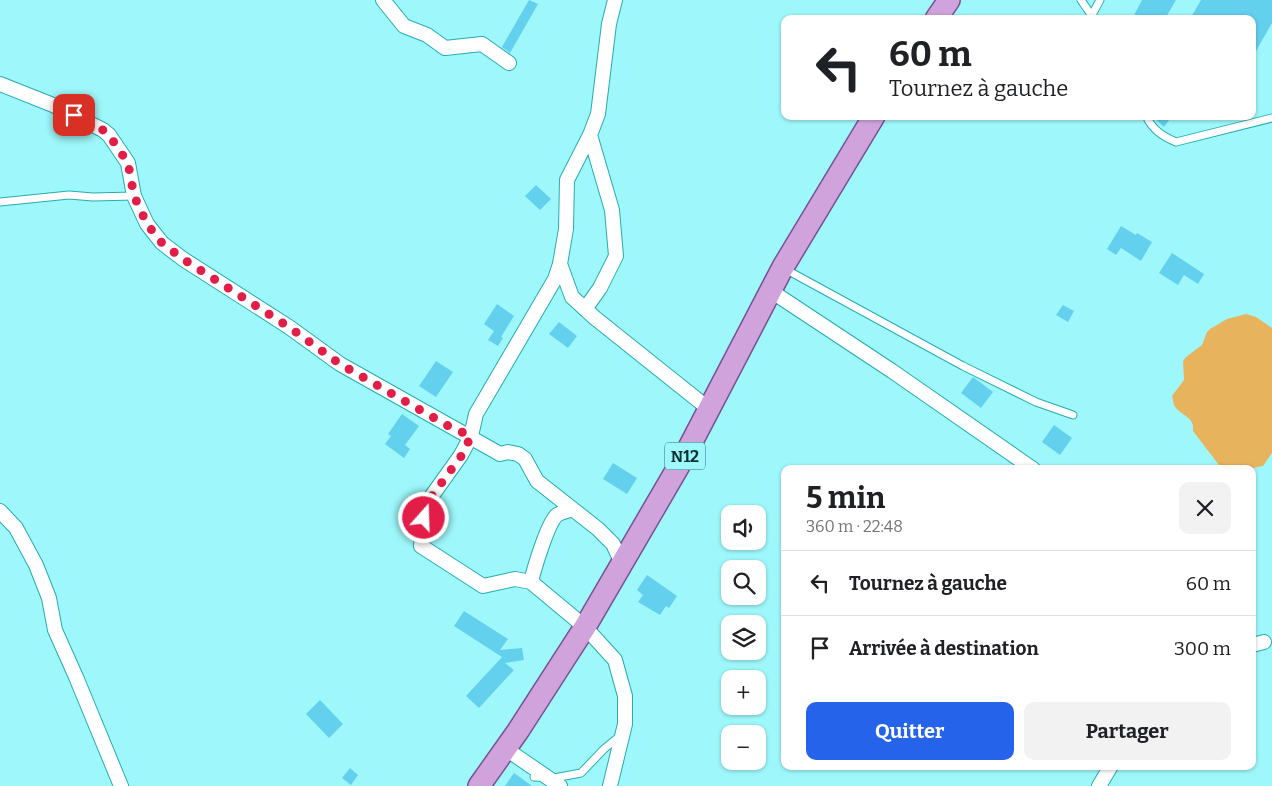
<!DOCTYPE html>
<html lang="fr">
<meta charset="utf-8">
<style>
:root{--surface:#fff;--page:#f2f2f2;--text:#202124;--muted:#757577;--line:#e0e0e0;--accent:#2563eb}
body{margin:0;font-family:Bitter,serif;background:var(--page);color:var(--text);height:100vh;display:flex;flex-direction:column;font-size:19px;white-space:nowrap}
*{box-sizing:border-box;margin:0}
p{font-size:16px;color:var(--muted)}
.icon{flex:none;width:28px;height:28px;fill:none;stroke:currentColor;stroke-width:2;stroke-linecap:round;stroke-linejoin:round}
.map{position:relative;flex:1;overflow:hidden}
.details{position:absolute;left:781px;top:465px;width:475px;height:305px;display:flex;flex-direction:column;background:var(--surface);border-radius:10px;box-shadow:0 1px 4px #0004}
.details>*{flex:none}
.hud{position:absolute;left:781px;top:15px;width:475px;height:105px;border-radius:10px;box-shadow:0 1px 4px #0004;background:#fff;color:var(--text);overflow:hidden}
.fabs{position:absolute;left:721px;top:505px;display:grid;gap:10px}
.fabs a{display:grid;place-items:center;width:45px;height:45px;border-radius:10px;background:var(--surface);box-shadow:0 1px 4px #0004;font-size:25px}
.pin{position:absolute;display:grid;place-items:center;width:42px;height:42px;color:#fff;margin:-21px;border-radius:10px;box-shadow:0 2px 8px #0006}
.me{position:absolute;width:55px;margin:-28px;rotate:20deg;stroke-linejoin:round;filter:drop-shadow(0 0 4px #0008)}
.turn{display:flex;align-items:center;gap:18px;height:105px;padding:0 25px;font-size:22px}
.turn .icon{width:65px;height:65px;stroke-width:2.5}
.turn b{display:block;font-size:35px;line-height:42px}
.round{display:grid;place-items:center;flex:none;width:52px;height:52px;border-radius:10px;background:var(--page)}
.headline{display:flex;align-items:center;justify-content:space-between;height:85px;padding:0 25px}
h1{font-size:30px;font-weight:700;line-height:38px}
.cta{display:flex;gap:10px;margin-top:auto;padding:10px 25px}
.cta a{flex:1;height:58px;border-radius:10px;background:var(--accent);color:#fff;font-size:20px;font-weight:700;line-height:58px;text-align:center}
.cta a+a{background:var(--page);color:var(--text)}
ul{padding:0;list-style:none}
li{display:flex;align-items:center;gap:15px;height:65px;padding:0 25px;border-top:1px solid var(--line)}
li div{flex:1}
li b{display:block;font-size:19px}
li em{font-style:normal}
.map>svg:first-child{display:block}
.green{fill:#e7b35d}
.building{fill:#63d0ee}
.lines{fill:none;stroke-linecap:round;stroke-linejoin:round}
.lane-casing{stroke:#26acb0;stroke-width:9}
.street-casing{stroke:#26acb0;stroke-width:16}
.primary-casing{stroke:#765292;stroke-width:24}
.lane{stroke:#fff;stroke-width:7}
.street{stroke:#fff;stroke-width:14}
.primary{stroke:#d0a3dd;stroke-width:21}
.route{stroke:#e11d48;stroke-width:9;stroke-dasharray:0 16.2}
.labels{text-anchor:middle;stroke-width:5;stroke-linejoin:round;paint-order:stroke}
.shield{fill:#9ef8fb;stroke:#346c6e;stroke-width:1}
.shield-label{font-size:16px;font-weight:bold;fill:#073031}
</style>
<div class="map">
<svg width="1272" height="786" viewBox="0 0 1272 786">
<rect width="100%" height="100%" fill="#9ef8fb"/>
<path class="green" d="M 1246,314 L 1256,317 L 1272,328 L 1272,453 L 1263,466 L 1247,469 L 1222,469 L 1193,431 C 1195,416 1180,416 1174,405 C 1173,402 1173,399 1172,396 L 1184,380 L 1183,361 L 1186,357 L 1202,345 L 1207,332 L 1210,329 L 1227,319 Z"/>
<g class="building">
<polygon points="529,0 538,4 510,53 502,47"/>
<polygon points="1142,0 1176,0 1165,19 1132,19"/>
<polygon points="1201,0 1272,0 1272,23 1252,58 1252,19 1190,19"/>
<polygon points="1152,116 1172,116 1164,127"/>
<polygon points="536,185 551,199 540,210 525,196"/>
<polygon points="1121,226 1136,235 1137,233 1152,242 1141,261 1121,248 1116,255 1107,249"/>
<polygon points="1172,253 1204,274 1198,284 1184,275 1178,285 1159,273"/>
<polygon points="497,304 514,316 501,337 503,338 498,346 488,340 494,331 484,324"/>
<polygon points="1063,305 1074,311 1068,322 1056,315"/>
<polygon points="559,322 577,336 568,348 549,334"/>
<polygon points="436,361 453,372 436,397 419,386"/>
<polygon points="973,377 993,392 981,408 961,393"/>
<polygon points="402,414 419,426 405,445 410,449 404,458 385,444 391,436 388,434"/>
<polygon points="1054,425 1072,438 1060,455 1042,442"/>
<polygon points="613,463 637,478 627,494 603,479"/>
<polygon points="647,575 677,596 669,608 666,606 660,615 638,602 643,595 637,590"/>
<polygon points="464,611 508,639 500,650 522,648 524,660 505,663 514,670 479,708 466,696 502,657 454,626"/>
<polygon points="320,700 343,724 329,738 306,714"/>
<polygon points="350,768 358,775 351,785 342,778"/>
<polygon points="514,773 532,786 505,786"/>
</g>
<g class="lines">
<defs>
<g id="lane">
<polyline points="1081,0 1094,19"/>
<polyline points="1092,15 1100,0"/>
<path d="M 1146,116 C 1153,130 1162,136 1176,142 L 1272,118"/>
<polyline points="0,202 69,195 93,197 134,196"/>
<polyline points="785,269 963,366 1036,402 1073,415"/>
<polyline points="534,777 554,778 581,773 604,749 620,736"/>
</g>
<g id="street">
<polyline points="383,0 404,26 427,35 445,48 482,44 509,63"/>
<polyline points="0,84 53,105 103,130 109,135 128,163 134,196 147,224 162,243 183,259 289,327 340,364 500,454 508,452 518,454 525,459 537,481 598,529 613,544 622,563"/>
<polyline points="590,135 567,180 566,229 560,264 572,297 595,318 709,409"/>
<polyline points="560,264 555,279 476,414 471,436 461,455 426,504 421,546 483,586 515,579 531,582 585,627 615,660 625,696 625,724 610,786"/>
<polyline points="771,291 892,371 1033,469"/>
<polyline points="585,309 600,288 616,256 612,210 590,135 598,114 609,24 615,0"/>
<polyline points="0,511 16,528 36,565 49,598 55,630 76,677 121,786"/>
<path d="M 531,582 C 534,569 548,522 557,515 C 561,512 568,511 572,509"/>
<polyline points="1252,645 1264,642"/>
<polyline points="506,749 560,786"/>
<polyline points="1099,786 1111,766"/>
</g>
<g id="primary">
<polyline points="936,19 949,0"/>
<polyline points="479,786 518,731 585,627 684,457 783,267 874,116"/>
</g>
</defs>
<use href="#lane" class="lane-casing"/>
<use href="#street" class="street-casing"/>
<use href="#primary" class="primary-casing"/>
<use href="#lane" class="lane"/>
<use href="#street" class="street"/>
<use href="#primary" class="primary"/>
</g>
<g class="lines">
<polyline class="route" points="74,115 103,130 109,135 128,163 134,196 147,224 162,243 183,259 289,327 340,364 450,427 471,436 462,455 426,504 424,518"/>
</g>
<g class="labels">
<rect class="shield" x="665" y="442.5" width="40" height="27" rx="4"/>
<g class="shield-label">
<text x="685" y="462">N12</text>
</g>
</g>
</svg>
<div class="fabs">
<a><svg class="icon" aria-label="sound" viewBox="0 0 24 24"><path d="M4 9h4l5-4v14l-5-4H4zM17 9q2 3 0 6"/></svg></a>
<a><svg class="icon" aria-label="search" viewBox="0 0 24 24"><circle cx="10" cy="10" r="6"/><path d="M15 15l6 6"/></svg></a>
<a><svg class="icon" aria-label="layers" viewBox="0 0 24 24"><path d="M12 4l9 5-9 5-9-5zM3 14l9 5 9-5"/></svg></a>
<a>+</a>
<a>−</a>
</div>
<div class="pin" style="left:74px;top:115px;background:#d93025"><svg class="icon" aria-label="arrive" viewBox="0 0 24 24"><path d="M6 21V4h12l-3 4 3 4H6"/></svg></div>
<svg class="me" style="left:424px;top:518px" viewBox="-20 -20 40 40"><circle r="17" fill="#e11d48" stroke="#fff" stroke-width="3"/><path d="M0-11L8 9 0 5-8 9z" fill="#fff"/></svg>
<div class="hud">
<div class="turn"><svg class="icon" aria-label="left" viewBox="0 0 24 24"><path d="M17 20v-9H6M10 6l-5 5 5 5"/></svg><div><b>60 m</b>Tournez à gauche</div></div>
</div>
<section class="details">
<div class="headline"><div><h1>5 min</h1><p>360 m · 22:48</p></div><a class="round"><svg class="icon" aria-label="close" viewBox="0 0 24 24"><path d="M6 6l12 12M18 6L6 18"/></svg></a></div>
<ul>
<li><svg class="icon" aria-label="left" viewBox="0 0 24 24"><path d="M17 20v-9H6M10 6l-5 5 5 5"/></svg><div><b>Tournez à gauche</b></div><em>60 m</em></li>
<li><svg class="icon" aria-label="arrive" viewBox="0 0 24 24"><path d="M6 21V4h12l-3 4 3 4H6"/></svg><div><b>Arrivée à destination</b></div><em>300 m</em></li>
</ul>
<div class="cta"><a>Quitter</a><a>Partager</a></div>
</section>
</div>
